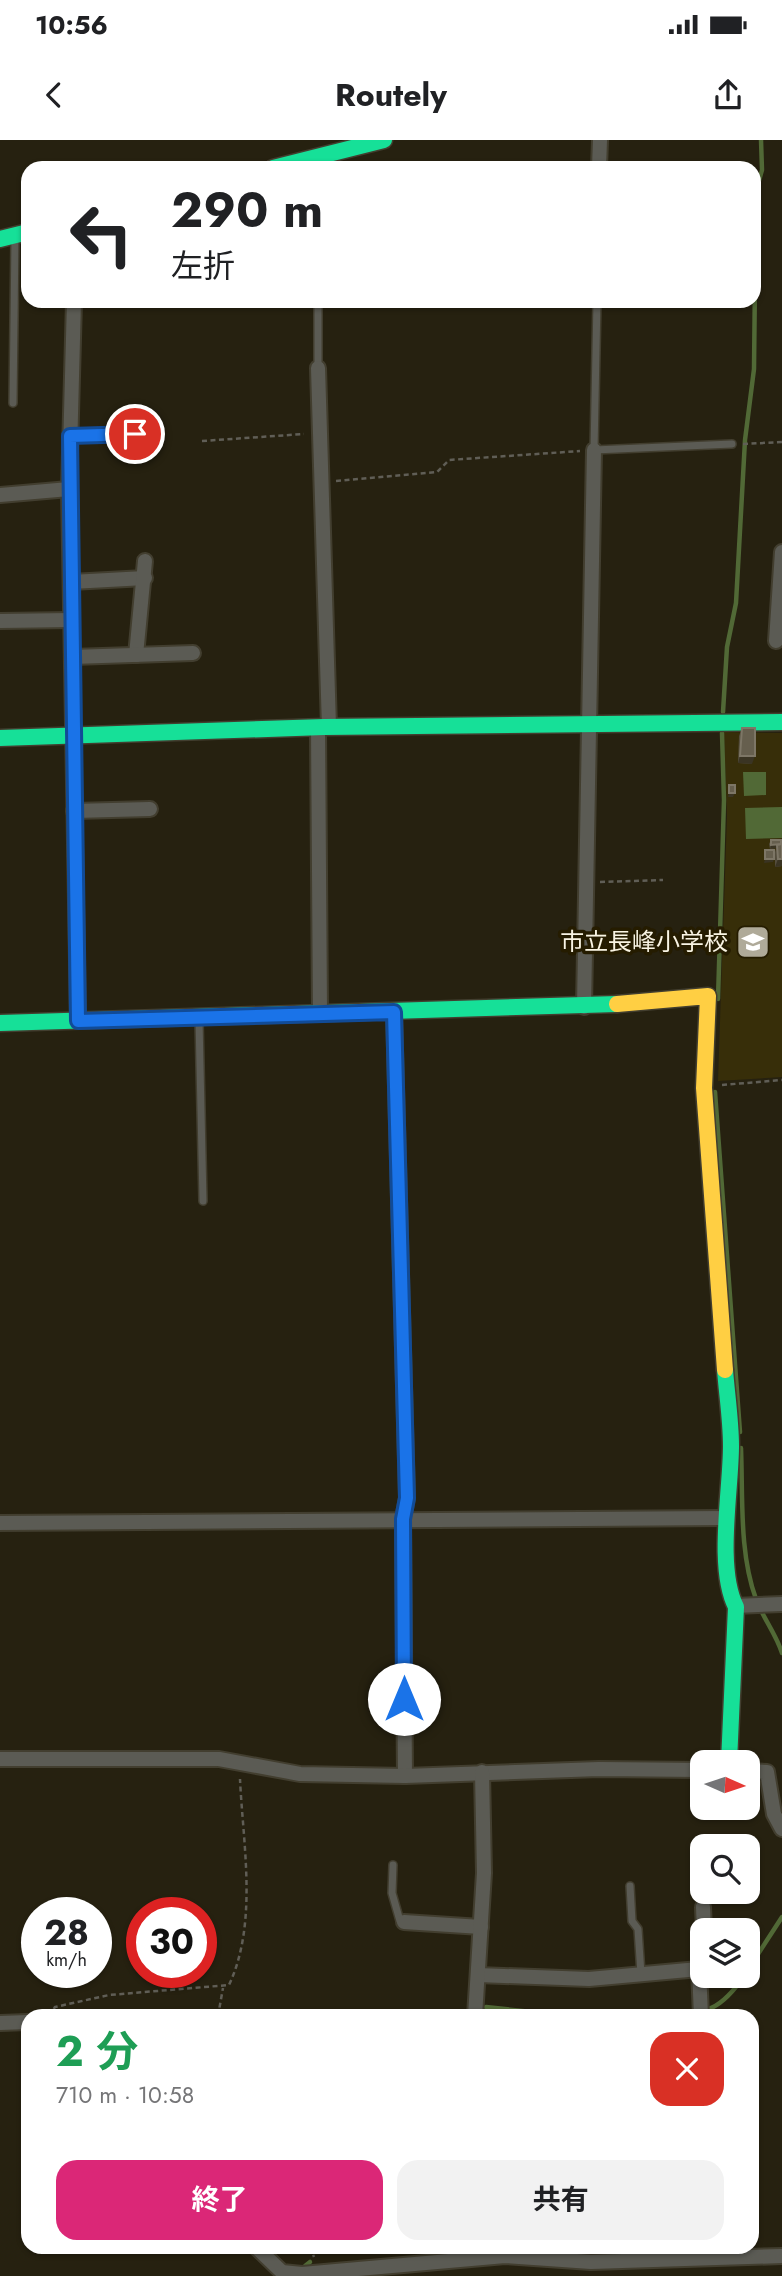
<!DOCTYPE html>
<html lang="ja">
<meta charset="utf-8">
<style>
:root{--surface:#fff;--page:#f2f2f2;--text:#202124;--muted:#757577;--accent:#db2777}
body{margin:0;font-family:Jost,"Noto Sans JP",sans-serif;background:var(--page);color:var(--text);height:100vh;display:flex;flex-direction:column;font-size:26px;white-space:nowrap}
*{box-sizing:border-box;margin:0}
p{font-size:23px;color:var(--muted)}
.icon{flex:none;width:38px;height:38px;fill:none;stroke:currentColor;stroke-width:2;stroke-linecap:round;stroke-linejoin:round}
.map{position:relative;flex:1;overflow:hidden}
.details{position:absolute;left:21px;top:1869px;width:738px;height:245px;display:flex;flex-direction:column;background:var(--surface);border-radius:21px;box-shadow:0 2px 5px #0004}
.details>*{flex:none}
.guide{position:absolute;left:21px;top:21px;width:740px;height:147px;border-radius:21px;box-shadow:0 2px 5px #0004;background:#fff;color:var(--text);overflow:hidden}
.needle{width:46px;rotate:93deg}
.tools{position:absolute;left:690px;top:1610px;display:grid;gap:14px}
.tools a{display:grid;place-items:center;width:70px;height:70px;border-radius:14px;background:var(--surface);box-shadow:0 2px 5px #0004;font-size:35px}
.speed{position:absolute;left:21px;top:1757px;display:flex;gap:14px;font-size:35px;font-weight:700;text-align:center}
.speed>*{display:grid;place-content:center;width:91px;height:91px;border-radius:50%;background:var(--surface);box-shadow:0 2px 5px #0004;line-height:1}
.speed small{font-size:18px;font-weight:400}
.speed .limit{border:10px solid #d22;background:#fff;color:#111}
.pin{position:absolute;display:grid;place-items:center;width:60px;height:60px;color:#fff;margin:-30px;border:4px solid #fff;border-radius:50%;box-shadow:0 2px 7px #0007}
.me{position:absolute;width:77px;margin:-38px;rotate:0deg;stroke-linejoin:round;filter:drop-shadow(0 0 5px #0008)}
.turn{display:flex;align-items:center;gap:24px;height:147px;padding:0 35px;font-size:32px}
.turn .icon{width:91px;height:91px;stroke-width:2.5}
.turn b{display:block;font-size:49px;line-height:60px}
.round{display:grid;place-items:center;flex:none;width:74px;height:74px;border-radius:21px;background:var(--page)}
.overview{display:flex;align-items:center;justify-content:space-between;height:119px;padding:0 35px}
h1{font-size:42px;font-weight:700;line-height:52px;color:#1e9e55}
.button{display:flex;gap:14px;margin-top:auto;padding:14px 35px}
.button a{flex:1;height:80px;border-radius:21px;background:var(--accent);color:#fff;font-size:28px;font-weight:700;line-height:80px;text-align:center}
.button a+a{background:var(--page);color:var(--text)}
.status{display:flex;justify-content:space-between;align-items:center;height:49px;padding:0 35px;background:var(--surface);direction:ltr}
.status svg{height:19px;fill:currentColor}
header{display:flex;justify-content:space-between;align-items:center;height:91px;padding:0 35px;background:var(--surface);font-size:32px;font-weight:700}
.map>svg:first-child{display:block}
.built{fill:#372e09}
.water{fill:#516936}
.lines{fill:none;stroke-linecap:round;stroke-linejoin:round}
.stream{stroke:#516936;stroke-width:4.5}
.lane-casing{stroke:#423e2f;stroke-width:10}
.street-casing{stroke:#423e2f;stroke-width:18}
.fast-casing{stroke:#423e2f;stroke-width:19}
.slow-casing{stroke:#423e2f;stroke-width:19}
.path{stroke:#605e56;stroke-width:2.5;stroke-dasharray:5 3.5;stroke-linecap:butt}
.lane{stroke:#5b5b54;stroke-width:7}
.street{stroke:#5b5b54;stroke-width:14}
.fast{stroke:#16e098;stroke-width:16}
.slow{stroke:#ffcf43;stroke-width:16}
.wall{fill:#544d3d}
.shaded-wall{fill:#3a3423}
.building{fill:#665f4e;stroke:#7d7666;stroke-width:2}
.route-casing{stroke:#114b97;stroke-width:18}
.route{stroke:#1a73e8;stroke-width:12}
.labels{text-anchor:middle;stroke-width:7;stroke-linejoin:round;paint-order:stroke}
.poi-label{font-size:24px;fill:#f9f4e3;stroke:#251c00;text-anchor:end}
</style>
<div class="status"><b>10:56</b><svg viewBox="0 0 49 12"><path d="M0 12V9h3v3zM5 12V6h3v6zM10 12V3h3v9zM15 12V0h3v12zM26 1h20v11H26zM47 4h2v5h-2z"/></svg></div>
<header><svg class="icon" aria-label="back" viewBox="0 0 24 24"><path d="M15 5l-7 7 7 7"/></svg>Routely<svg class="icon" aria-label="share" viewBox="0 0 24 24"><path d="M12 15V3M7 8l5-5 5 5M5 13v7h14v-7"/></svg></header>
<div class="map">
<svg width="782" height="2136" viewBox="0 0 782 2136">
<rect width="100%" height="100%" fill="#262110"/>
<polygon class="built" points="724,592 782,593 782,937 718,941 727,676"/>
<g class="water">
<polygon points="743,632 766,632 766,655 744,656"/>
<polygon points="782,667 782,698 746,699 745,668"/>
</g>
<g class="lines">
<g class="stream">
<polyline points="723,572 727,507 736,463 745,300 754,229 756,51 762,30 761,0"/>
<polyline points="718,859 724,660 722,593"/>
<polyline points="715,952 740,1292"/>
<path d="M 741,1308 C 743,1356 739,1413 756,1459 C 763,1478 776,1494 782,1513"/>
<polyline points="747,1831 782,1777"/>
<polyline points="486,1867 532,1872 544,1876"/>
<polyline points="594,1876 605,1873 640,1876"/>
<path d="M 668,1876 C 707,1873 721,1870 744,1836"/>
<polyline points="323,2108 325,2107"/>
<polyline points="305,2126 310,2122"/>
</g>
<defs>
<g id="lane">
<polyline points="597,161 594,310 732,304"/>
<polyline points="318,228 318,161"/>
<polyline points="13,263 15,99"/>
<polyline points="70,296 116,293 155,295"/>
<polyline points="199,880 203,1061"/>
<polyline points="393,1725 392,1753 400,1781 404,1782"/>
<polyline points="630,1746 632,1781 638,1789 641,1834"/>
</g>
<g id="street">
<polyline points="599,28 600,0"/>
<polyline points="74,161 69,349 78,881"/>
<polyline points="318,228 329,587"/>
<polyline points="0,355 69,349"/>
<polyline points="71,442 145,438"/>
<polyline points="0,481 71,480"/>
<polyline points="776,501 782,412"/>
<polyline points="136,515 145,421"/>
<polyline points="72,517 193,513"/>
<polyline points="318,587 320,874"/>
<polyline points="74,671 150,669"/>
<polyline points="584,867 594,310"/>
<polyline points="394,872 407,1358 403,1379 405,1636"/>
<polyline points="0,1383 726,1378"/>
<polyline points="735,1466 782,1464"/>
<polyline points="0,1619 219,1619 300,1634 405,1636 599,1629 702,1630"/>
<polyline points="747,1631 767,1632 774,1674 782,1689"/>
<polyline points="703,1767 704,1790"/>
<polyline points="404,1782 481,1787"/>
<polyline points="699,1829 701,1876"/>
<polyline points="478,1835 589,1839 699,1829 702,1824"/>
<polyline points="475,1876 484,1733 482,1632"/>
<polyline points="0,1883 28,1882"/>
<polyline points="256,2107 282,2132 302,2134 505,2116 591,2122 782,2116"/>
</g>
<g id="fast">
<polyline points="273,28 384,0"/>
<polyline points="0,99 28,92"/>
<polyline points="0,598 324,587 782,582"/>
<polyline points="0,883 617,864"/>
<path d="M 725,1230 C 727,1255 731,1281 731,1306 C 731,1350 716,1428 736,1467 L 729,1622"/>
</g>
<polyline id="slow" points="617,864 708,856 704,948 725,1230"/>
</defs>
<use href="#lane" class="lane-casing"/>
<use href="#street" class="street-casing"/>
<use href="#fast" class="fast-casing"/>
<use href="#slow" class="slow-casing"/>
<g class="path">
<polyline points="202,301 304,294"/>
<polyline points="743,304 782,302"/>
<polyline points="336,341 437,332 449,320 580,311"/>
<polyline points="600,742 663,740"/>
<polyline points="722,945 782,940"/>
<path d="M 49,1876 L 55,1867 L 109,1855 L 229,1845 C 258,1783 243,1705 240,1639"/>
<polyline points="218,1876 223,1848"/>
<polyline points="310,2107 314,2117"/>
</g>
<use href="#lane" class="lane"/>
<use href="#street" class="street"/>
<use href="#fast" class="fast"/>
<use href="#slow" class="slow"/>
</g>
<g class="wall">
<polygon points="742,588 752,624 738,623 739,596"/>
<polygon points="771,700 781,700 782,726 775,727 775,712 776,708 770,709 769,704"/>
</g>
<g class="shaded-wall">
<polygon points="740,616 755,616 752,624 738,623"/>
<polygon points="729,653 735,653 733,657 728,657"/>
<polygon points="771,705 777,705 776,708 770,709"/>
<polygon points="765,719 774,719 773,722 764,723"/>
<polygon points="778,719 782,719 782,726 775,727"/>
</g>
<g class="building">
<polygon points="742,588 755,588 755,616 740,616"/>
<rect x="729" y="645" width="6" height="8"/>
<polygon points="771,700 781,700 781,704 771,705"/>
<polygon points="782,704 782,719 778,719 777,705"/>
<rect x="765" y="710" width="9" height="9"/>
</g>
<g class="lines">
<defs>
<polyline id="route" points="135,294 70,296 78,881 394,872 407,1358 403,1379 404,1559"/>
</defs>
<use href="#route" class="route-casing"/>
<use href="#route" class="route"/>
</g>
<defs>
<symbol id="school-square" viewBox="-11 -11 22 22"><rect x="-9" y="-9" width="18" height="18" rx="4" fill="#afaa99" stroke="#251c00"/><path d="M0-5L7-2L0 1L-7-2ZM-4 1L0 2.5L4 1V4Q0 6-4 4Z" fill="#fff"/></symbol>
</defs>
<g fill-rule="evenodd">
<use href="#school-square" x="734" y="783" width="38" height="38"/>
</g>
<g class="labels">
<g class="poi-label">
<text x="728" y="810">市立長峰小学校</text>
</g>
</g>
</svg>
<div class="tools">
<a><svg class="needle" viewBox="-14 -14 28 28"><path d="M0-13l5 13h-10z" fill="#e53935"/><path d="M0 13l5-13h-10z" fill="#757577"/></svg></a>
<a><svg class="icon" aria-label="search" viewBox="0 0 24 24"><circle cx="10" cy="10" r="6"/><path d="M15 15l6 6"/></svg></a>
<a><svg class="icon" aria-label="layers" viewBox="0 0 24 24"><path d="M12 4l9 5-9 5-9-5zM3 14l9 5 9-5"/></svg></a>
</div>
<div class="speed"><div>28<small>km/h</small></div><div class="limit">30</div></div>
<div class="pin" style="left:135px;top:294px;background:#d93025"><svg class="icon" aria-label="arrive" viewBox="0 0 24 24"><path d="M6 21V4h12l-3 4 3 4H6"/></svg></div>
<svg class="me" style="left:404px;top:1559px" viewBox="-20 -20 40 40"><circle r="19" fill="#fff"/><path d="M0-13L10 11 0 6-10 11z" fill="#1a73e8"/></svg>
<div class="guide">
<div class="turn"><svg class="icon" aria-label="left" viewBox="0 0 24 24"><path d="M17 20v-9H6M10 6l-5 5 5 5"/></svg><div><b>290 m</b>左折</div></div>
</div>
<section class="details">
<div class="overview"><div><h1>2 分</h1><p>710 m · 10:58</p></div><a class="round" style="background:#d93025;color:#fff"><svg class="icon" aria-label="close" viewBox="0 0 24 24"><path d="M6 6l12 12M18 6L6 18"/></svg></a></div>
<div class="button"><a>終了</a><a>共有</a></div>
</section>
</div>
